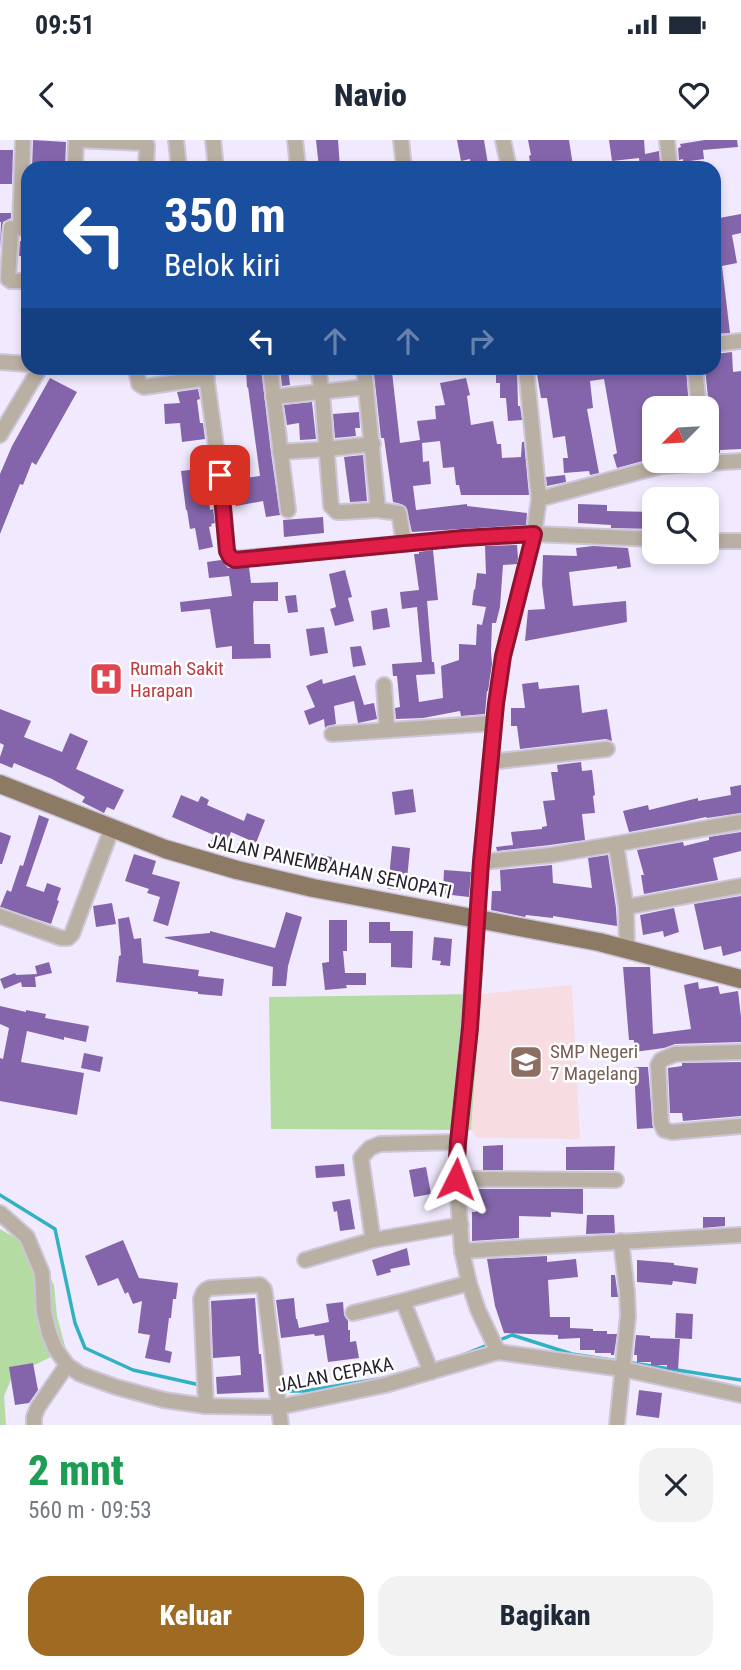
<!DOCTYPE html>
<html lang="id">
<meta charset="utf-8">
<style>
:root{--surface:#fff;--page:#f2f2f3;--text:#1f2937;--muted:#747a83;--accent:#9f6b23}
body{margin:0;font-family:"Roboto Condensed",sans-serif;background:var(--page);color:var(--text);height:100vh;display:flex;flex-direction:column;font-size:26px;white-space:nowrap}
*{box-sizing:border-box;margin:0}
p{font-size:23px;color:var(--muted)}
.icon{flex:none;width:38px;height:38px;fill:none;stroke:currentColor;stroke-width:2;stroke-linecap:round;stroke-linejoin:round}
.map{position:relative;height:1285px;overflow:hidden}
.side{display:flex;flex-direction:column;background:var(--surface);flex:1}
.side>*{flex:none}
.guide{position:absolute;left:21px;top:21px;width:700px;height:214px;border-radius:21px;box-shadow:0 4px 10px #0003;background:#1a4fa0;color:#fff;overflow:hidden}
.needle{width:46px;rotate:246deg}
.buttons{position:absolute;left:642px;top:256px;display:grid;gap:14px}
.buttons a{display:grid;place-items:center;width:77px;height:77px;border-radius:14px;background:var(--surface);box-shadow:0 4px 10px #0003;font-size:35px}
.pin{position:absolute;display:grid;place-items:center;width:60px;height:60px;color:#fff;margin:-30px;border-radius:14px;box-shadow:0 4px 10px #0006}
.me{position:absolute;width:77px;margin:-38px;rotate:3deg;stroke-linejoin:round;filter:drop-shadow(0 0 5px #0008)}
.turn{display:flex;align-items:center;gap:24px;height:147px;padding:0 28px;font-size:32px}
.turn .icon{width:91px;height:91px;stroke-width:2.5}
.turn b{display:block;font-size:49px;line-height:60px}
.lanes{display:flex;align-items:center;height:66px;padding:0 28px;background:#0003;justify-content:center;gap:35px;direction:ltr}
.lanes .off{opacity:.35}
.round{display:grid;place-items:center;flex:none;width:74px;height:74px;border-radius:21px;background:var(--page)}
.overview{display:flex;align-items:center;justify-content:space-between;height:119px;padding:0 28px}
h1{font-size:42px;font-weight:800;line-height:52px;color:#1e9e55}
.action{display:flex;gap:14px;margin-top:auto;padding:14px 28px}
.action a{flex:1;height:80px;border-radius:21px;background:var(--accent);color:#fff;font-size:28px;font-weight:800;line-height:80px;text-align:center}
.action a+a{background:var(--page);color:var(--text)}
.status{display:flex;justify-content:space-between;align-items:center;height:49px;padding:0 35px;background:var(--surface);direction:ltr}
.status svg{height:19px;fill:currentColor}
header{display:flex;justify-content:space-between;align-items:center;height:91px;padding:0 28px;background:var(--surface);font-size:32px;font-weight:800}
.map>svg:first-child{display:block}
.education{fill:#f7dce2}
.green{fill:#b4dba1}
.lines{fill:none;stroke-linecap:round;stroke-linejoin:round}
.stream{stroke:#30b2c4;stroke-width:3.5}
.building{fill:#8465ab}
.minor-casing{stroke:#ccc6d8;stroke-width:18}
.major-casing{stroke:#ccc6d8;stroke-width:21}
.minor{stroke:#baafa3;stroke-width:14}
.major{stroke:#8d7a65;stroke-width:18}
.route-casing{stroke:#92132f;stroke-width:18}
.route{stroke:#e11d48;stroke-width:12}
.labels{text-anchor:middle;stroke-width:5;stroke-linejoin:round;paint-order:stroke}
.health-label{font-size:19px;fill:#be3a42;stroke:#fff;text-anchor:start}
.street-label{font-size:19px;fill:#26212d;stroke:#fff}
.education-label{font-size:19px;fill:#785e54;stroke:#fff;text-anchor:start}
</style>
<div class="status"><b>09:51</b><svg viewBox="0 0 49 12"><path d="M0 12V9h3v3zM5 12V6h3v6zM10 12V3h3v9zM15 12V0h3v12zM26 1h20v11H26zM47 4h2v5h-2z"/></svg></div>
<header><svg class="icon" aria-label="back" viewBox="0 0 24 24"><path d="M15 5l-7 7 7 7"/></svg>Navio<svg class="icon" aria-label="heart" viewBox="0 0 24 24"><path d="M12 20l-8-8c-3-5 5-10 8-4 3-6 11-1 8 4z"/></svg></header>
<div class="map">
<svg width="741" height="1285" viewBox="0 0 741 1285">
<rect width="100%" height="100%" fill="#f1eafe"/>
<polygon class="education" points="572,845 580,999 477,998 471,990 481,854"/>
<g class="green">
<polygon points="481,854 471,990 271,989 269,857"/>
<polygon points="0,1089 36,1110 54,1145 57,1176 66,1210 13,1235 4,1256 6,1285 0,1285"/>
</g>
<g class="lines">
<g class="stream">
<polyline points="0,1055 55,1089 75,1183 85,1208 133,1230 200,1245"/>
<polyline points="497,1201 512,1195 572,1214 618,1221"/>
<polyline points="455,1218 490,1204"/>
<polyline points="626,1222 741,1240"/>
<polyline points="280,1251 305,1251 391,1237"/>
</g>
</g>
<g class="building">
<polygon points="33,0 66,2 65,28 32,28"/>
<polygon points="316,0 338,0 340,28 319,28"/>
<polygon points="457,0 484,0 488,24 471,26 470,19 461,21"/>
<polygon points="528,0 569,0 573,26 555,28 531,28 529,16 531,15"/>
<polygon points="609,0 644,0 645,14 659,11 660,23 640,27 639,18 612,21"/>
<polygon points="705,0 737,0 738,7 703,10 704,19 683,22 683,19 679,20 678,8 681,7 680,4"/>
<polygon points="0,10 13,10 12,44 0,44"/>
<polygon points="0,73 11,73 11,78 3,82 2,87 0,109 1,82 0,82"/>
<polygon points="741,74 741,93 732,95 737,123 722,126 730,193 714,194 714,79"/>
<polygon points="20,101 28,101 28,116 19,116"/>
<polygon points="732,212 733,232 741,231 741,309 720,310 720,313 707,313 707,273 709,267 705,228 714,228 714,214"/>
<polygon points="246,228 261,228 271,313 280,375 266,377 263,361 236,366 232,340 260,336 248,247 247,248"/>
<polygon points="280,228 288,228 290,245 282,246"/>
<polygon points="496,228 517,228 518,266 520,266 522,280 508,281 506,258 500,258 500,243 496,243"/>
<polygon points="536,228 686,228 689,268 654,268 654,273 648,274 654,308 654,318 617,328 613,315 617,313 604,239 590,241 593,268 587,269 599,333 590,335 589,331 564,333 563,318 568,318 565,296 553,298 547,258 541,258"/>
<polygon points="392,232 400,303 420,300 417,281 436,279 435,266 445,265 440,243 466,238 470,255 467,256 471,285 493,281 497,304 501,304 502,318 521,317 522,302 524,302 529,355 461,355 459,345 456,345 454,327 443,328 440,301 422,303 423,322 429,321 431,344 413,346 416,370 467,364 467,366 527,373 526,385 412,392 406,367 401,364 393,362 384,298 381,298 374,234"/>
<polygon points="50,238 77,252 36,325 32,322 23,345 20,344 0,394 0,334 12,306"/>
<polygon points="198,249 200,259 197,260 200,283 203,283 205,299 182,302 180,283 165,284 164,264 180,263 177,252"/>
<polygon points="312,262 316,299 300,300 299,283 287,285 284,265"/>
<polygon points="359,272 360,288 355,288 356,296 335,298 333,274"/>
<polygon points="363,315 367,361 350,362 344,317"/>
<polygon points="206,328 210,370 213,369 215,383 211,384 212,386 209,387 213,407 199,410 195,388 190,389 187,370 186,370 181,331"/>
<polygon points="565,335 566,342 547,346 546,337"/>
<polygon points="578,364 607,365 607,371 654,372 654,389 611,388 611,385 578,383"/>
<polygon points="323,377 324,393 284,397 283,380"/>
<polygon points="517,405 518,418 517,424 503,425 500,467 496,483 492,483 491,511 492,524 488,551 487,551 485,574 461,576 460,571 423,578 396,579 395,568 400,567 397,536 393,536 392,524 422,522 417,467 402,469 400,452 419,450 414,414 419,414 419,412 433,410 438,460 427,461 432,522 434,522 435,534 416,535 419,562 443,558 441,526 459,520 459,504 476,505 477,484 482,485 486,467 472,465 474,449 475,450 477,433 486,434 485,406"/>
<polygon points="593,406 628,408 631,427 617,429 617,426 569,432 573,466 626,461 627,482 525,501 528,470 545,469 542,444 543,415 577,416 576,408"/>
<polygon points="221,420 228,428 249,427 251,443 278,442 278,461 254,461 253,464 254,504 270,504 271,518 232,519 232,506 216,508 210,469 181,472 180,462 232,456 229,436 209,438 207,422"/>
<polygon points="345,430 352,457 348,458 354,481 335,486 330,469 336,467 329,434"/>
<polygon points="296,455 298,472 288,473 285,456"/>
<polygon points="387,468 390,487 373,490 371,471"/>
<polygon points="324,487 328,513 310,516 306,489"/>
<polygon points="361,506 366,525 353,527 350,507"/>
<polygon points="355,535 364,565 374,563 377,579 358,583 354,561 334,566 336,584 327,586 325,588 324,579 309,585 304,571 315,567 306,546 322,539 323,544"/>
<polygon points="538,542 539,549 579,545 582,573 607,569 612,601 606,599 520,609 517,586 511,586 511,568 525,568 522,544"/>
<polygon points="0,569 31,581 24,597 62,612 70,593 88,601 76,629 124,650 114,670 107,667 104,673 82,662 85,657 52,639 14,623 12,628 0,623 0,617 4,605 0,603"/>
<polygon points="581,622 582,631 592,630 595,655 593,656 595,673 582,674 585,700 550,705 497,711 496,707 513,705 511,692 542,689 542,687 547,686 543,661 555,660 551,632 558,632 557,625"/>
<polygon points="741,645 741,673 707,678 706,677 683,682 629,692 623,671 648,665 649,670 698,658 698,661 731,655 730,647"/>
<polygon points="413,649 416,672 395,675 392,652"/>
<polygon points="181,655 198,662 201,656 209,660 207,665 244,681 247,673 265,680 256,703 231,692 224,710 210,704 214,695 172,677"/>
<polygon points="39,675 49,679 26,746 44,752 47,743 61,748 57,760 59,761 51,784 0,767 7,750 11,752 20,725 23,726"/>
<polygon points="0,692 11,696 2,724 0,724"/>
<polygon points="741,692 741,711 713,718 718,740 644,754 641,735 644,735 637,710 683,702 684,706 709,700 709,697"/>
<polygon points="392,706 410,708 406,750 388,749"/>
<polygon points="274,712 304,716 304,712 332,717 330,731 302,727 302,725 273,721"/>
<polygon points="134,714 156,721 152,734 180,742 168,786 153,781 160,757 147,753 149,749 125,741"/>
<polygon points="608,715 616,768 617,786 553,776 553,778 526,775 525,777 491,770 492,751 501,751 500,730 552,725 553,743 592,748 588,718"/>
<polygon points="444,730 471,732 469,757 443,754"/>
<polygon points="741,756 741,811 723,816 721,806 704,810 694,764"/>
<polygon points="112,763 116,784 96,787 93,766"/>
<polygon points="674,768 679,792 664,797 663,791 643,795 640,775"/>
<polygon points="286,772 302,777 288,826 286,846 272,846 273,827 165,798 165,797 210,793 210,791 275,808"/>
<polygon points="129,777 134,799 141,798 143,823 199,830 198,836 224,839 222,856 198,854 198,852 116,842 119,816 121,815 118,779"/>
<polygon points="329,780 347,780 347,811 343,811 345,833 366,833 366,845 346,845 347,848 325,850 322,823 329,822"/>
<polygon points="369,782 390,782 390,791 413,791 412,828 391,827 391,803 369,803"/>
<polygon points="434,797 452,799 450,826 440,825 441,821 432,820"/>
<polygon points="49,822 52,833 35,837 36,847 22,847 21,842 4,849 0,839 15,833 16,835 37,834 35,826"/>
<polygon points="623,827 650,827 653,894 691,889 684,845 698,842 699,849 718,846 720,854 738,851 741,877 741,902 675,904 664,908 634,912 634,900 629,900"/>
<polygon points="0,866 26,872 26,870 46,874 45,878 89,886 86,902 64,897 64,900 27,891 21,922 84,933 77,975 0,961 0,918 3,919 9,888 0,884"/>
<polygon points="84,913 103,917 100,932 81,928"/>
<polygon points="741,922 741,976 683,981 682,973 670,973 668,928 682,926 682,923"/>
<polygon points="634,927 648,927 653,988 637,989"/>
<polygon points="503,1005 503,1030 483,1030 483,1006"/>
<polygon points="615,1006 614,1030 566,1030 566,1007"/>
<polygon points="344,1024 345,1036 316,1038 315,1026"/>
<polygon points="426,1027 431,1054 414,1057 409,1030"/>
<polygon points="476,1049 583,1049 583,1074 551,1072 551,1077 519,1076 519,1098 472,1101 472,1072 476,1072"/>
<polygon points="350,1059 355,1089 340,1091 337,1071 334,1072 332,1062"/>
<polygon points="587,1075 614,1075 615,1093 586,1094"/>
<polygon points="703,1077 725,1077 725,1086 703,1088"/>
<polygon points="123,1100 139,1138 178,1143 176,1159 173,1159 171,1178 169,1178 165,1210 172,1212 170,1223 145,1218 150,1195 138,1193 142,1161 133,1164 128,1152 125,1154 118,1138 98,1146 85,1116"/>
<polygon points="407,1108 410,1125 390,1129 391,1132 377,1136 372,1120"/>
<polygon points="547,1116 547,1122 576,1119 578,1137 548,1140 550,1177 570,1177 570,1188 593,1189 593,1191 607,1191 607,1194 617,1194 614,1215 611,1215 611,1213 595,1213 595,1210 580,1210 580,1198 558,1199 558,1195 504,1193 495,1166 487,1119"/>
<polygon points="637,1120 674,1123 674,1125 698,1128 696,1144 673,1141 672,1145 637,1142"/>
<polygon points="611,1135 615,1135 618,1157 611,1157"/>
<polygon points="255,1158 259,1214 261,1214 264,1252 217,1254 216,1237 241,1235 240,1216 213,1218 211,1161"/>
<polygon points="294,1158 296,1179 297,1179 299,1188 329,1182 326,1164 343,1162 344,1175 348,1181 348,1190 350,1190 350,1202 356,1201 359,1218 328,1222 324,1195 315,1196 314,1194 281,1198 276,1160"/>
<polygon points="676,1173 693,1174 692,1199 675,1198"/>
<polygon points="636,1195 650,1196 650,1198 680,1199 678,1230 667,1229 667,1225 651,1225 651,1222 637,1222 637,1215 634,1215"/>
<polygon points="33,1223 38,1250 29,1263 15,1265 9,1227"/>
<polygon points="639,1250 662,1253 659,1278 636,1275"/>
</g>
<g class="lines">
<defs>
<g id="minor">
<polyline points="77,0 144,3 147,5 146,28"/>
<polyline points="176,0 179,28"/>
<polyline points="213,0 216,28"/>
<polyline points="295,0 298,28"/>
<polyline points="401,0 404,28"/>
<polyline points="503,0 509,28"/>
<polyline points="667,0 670,28"/>
<polyline points="75,28 76,0"/>
<polyline points="11,88 8,139 11,141 28,141"/>
<polyline points="20,88 23,0"/>
<polyline points="714,204 741,201"/>
<polyline points="0,222 28,224"/>
<polyline points="136,228 139,244 144,247 207,238"/>
<polyline points="205,228 220,335 227,411 232,419 463,398 534,394 654,399"/>
<polyline points="270,228 288,370"/>
<polyline points="318,228 322,253 331,366 337,372 341,372 378,370"/>
<polyline points="364,228 378,370 399,373 404,403"/>
<polyline points="695,228 699,268"/>
<polyline points="273,257 366,247"/>
<polyline points="0,295 40,228"/>
<polyline points="280,312 327,309 373,304"/>
<polyline points="539,359 661,326 741,321"/>
<polyline points="707,401 741,401"/>
<polyline points="384,545 387,590"/>
<polyline points="332,594 494,583"/>
<polyline points="490,622 607,609"/>
<polyline points="481,722 551,715 616,704"/>
<polyline points="626,767 741,746"/>
<polyline points="0,776 61,798 68,798 72,794 112,688"/>
<polyline points="627,810 626,767 616,704 741,682"/>
<polyline points="741,912 675,914 661,920 658,925 661,983 664,990 672,992 741,986"/>
<polyline points="456,1039 616,1040"/>
<polyline points="0,1073 27,1097 42,1133 44,1172 49,1193 55,1208 67,1225 80,1234 116,1247 164,1260 206,1266 279,1267 385,1245 498,1212 623,1229 741,1255"/>
<polyline points="373,1100 361,1018 370,1008 380,1004 458,1002"/>
<polyline points="462,1111 741,1095"/>
<polyline points="305,1120 373,1100 461,1085"/>
<polyline points="403,1161 431,1232"/>
<polyline points="353,1173 403,1161 469,1143"/>
<polyline points="498,1212 478,1170 469,1143 462,1111 456,1029 469,888 481,722 496,563 503,516 534,394 539,359 526,228"/>
<path d="M 206,1266 L 201,1159 C 203,1153 204,1150 210,1148 L 260,1145 L 264,1149 L 265,1154 L 281,1285"/>
<polyline points="34,1285 34,1277 38,1267 67,1225"/>
<polyline points="617,1285 628,1176 627,1152 621,1101"/>
</g>
<polyline id="major" points="0,644 165,709 237,730 313,748 599,802 741,839"/>
</defs>
<use href="#minor" class="minor-casing"/>
<use href="#major" class="major-casing"/>
<use href="#minor" class="minor"/>
<use href="#major" class="major"/>
</g>
<g class="lines">
<defs>
<polyline id="route" points="220,335 227,411 230,417 235,420 463,398 534,394 503,516 496,564 481,722 470,888 458,1002 456,1039"/>
</defs>
<use href="#route" class="route-casing"/>
<use href="#route" class="route"/>
</g>
<defs>
<symbol id="hospital-square" viewBox="-11 -11 22 22"><rect x="-9" y="-9" width="18" height="18" rx="4" fill="#e0444e" stroke="#fff"/><path d="M-5-5h3v3.5h4V-5h3V5h-3V1.5h-4V5h-3Z" fill="#fff"/></symbol>
<symbol id="school-square" viewBox="-11 -11 22 22"><rect x="-9" y="-9" width="18" height="18" rx="4" fill="#8d6e63" stroke="#fff"/><path d="M0-5L7-2L0 1L-7-2ZM-4 1L0 2.5L4 1V4Q0 6-4 4Z" fill="#fff"/></symbol>
</defs>
<g fill-rule="evenodd">
<use href="#hospital-square" x="87" y="520" width="38" height="38"/>
<use href="#school-square" x="507" y="903" width="38" height="38"/>
</g>
<g class="labels">
<g class="health-label">
<text x="130" y="535">Rumah Sakit<tspan x="130" dy="22">Harapan</tspan></text>
</g>
<g class="street-label">
<text transform="translate(330 726) rotate(12)" y="7">JALAN PANEMBAHAN SENOPATI</text>
<text transform="translate(335 1234) rotate(-11)" y="7">JALAN CEPAKA</text>
</g>
<g class="education-label">
<text x="550" y="918">SMP Negeri<tspan x="550" dy="22">7 Magelang</tspan></text>
</g>
</g>
</svg>
<div class="buttons">
<a><svg class="needle" viewBox="-14 -14 28 28"><path d="M0-13l5 13h-10z" fill="#e53935"/><path d="M0 13l5-13h-10z" fill="#747a83"/></svg></a>
<a><svg class="icon" aria-label="search" viewBox="0 0 24 24"><circle cx="10" cy="10" r="6"/><path d="M15 15l6 6"/></svg></a>
</div>
<div class="pin" style="left:220px;top:335px;background:#d93025"><svg class="icon" aria-label="arrive" viewBox="0 0 24 24"><path d="M6 21V4h12l-3 4 3 4H6"/></svg></div>
<svg class="me" style="left:456px;top:1039px" viewBox="-20 -20 40 40"><path d="M0-17L14 15 0 8-14 15z" fill="#e11d48" stroke="#fff" stroke-width="4"/></svg>
<div class="guide">
<div class="turn"><svg class="icon" aria-label="left" viewBox="0 0 24 24"><path d="M17 20v-9H6M10 6l-5 5 5 5"/></svg><div><b>350 m</b>Belok kiri</div></div>
<div class="lanes"><svg class="icon" aria-label="left" viewBox="0 0 24 24"><path d="M17 20v-9H6M10 6l-5 5 5 5"/></svg><svg class="icon off" aria-label="ahead" viewBox="0 0 24 24"><path d="M12 20V5M6 11l6-6 6 6"/></svg><svg class="icon off" aria-label="ahead" viewBox="0 0 24 24"><path d="M12 20V5M6 11l6-6 6 6"/></svg><svg class="icon off" aria-label="right" viewBox="0 0 24 24"><path d="M7 20v-9h11M14 6l5 5-5 5"/></svg></div>
</div>
</div>
<section class="side">
<div class="overview"><div><h1>2 mnt</h1><p>560 m · 09:53</p></div><a class="round"><svg class="icon" aria-label="close" viewBox="0 0 24 24"><path d="M6 6l12 12M18 6L6 18"/></svg></a></div>
<div class="action"><a>Keluar</a><a>Bagikan</a></div>
</section>
